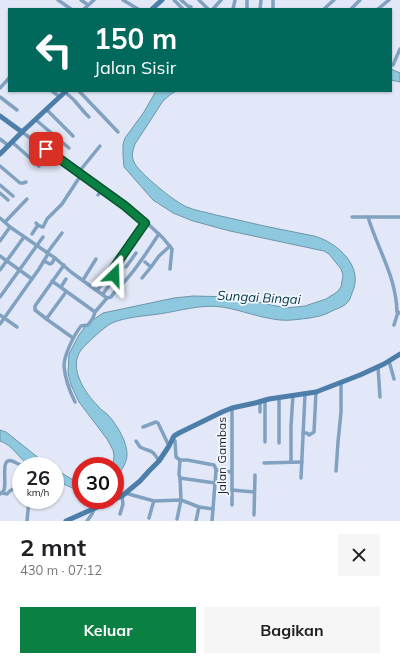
<!DOCTYPE html>
<html lang="id">
<meta charset="utf-8">
<style>
:root{--surface:#fff;--page:#f6f6f6;--text:#202124;--muted:#757577;--accent:#0b8043}
body{margin:0;font-family:Mulish,sans-serif;background:var(--page);color:var(--text);height:100vh;display:flex;flex-direction:column;font-size:15px;white-space:nowrap}
*{box-sizing:border-box;margin:0}
p{font-size:13px;color:var(--muted)}
.icon{flex:none;width:22px;height:22px;fill:none;stroke:currentColor;stroke-width:2;stroke-linecap:round;stroke-linejoin:round}
.map{position:relative;height:521px;overflow:hidden}
.details{display:flex;flex-direction:column;background:var(--surface);flex:1}
.details>*{flex:none}
.banner{position:absolute;left:8px;top:8px;width:384px;height:84px;border-radius:0px;box-shadow:0 1px 3px #0004;background:#00695c;color:#fff;overflow:hidden}
.speed{position:absolute;left:12px;top:457px;display:flex;gap:8px;font-size:20px;font-weight:700;text-align:center}
.speed>*{display:grid;place-content:center;width:52px;height:52px;border-radius:50%;background:var(--surface);box-shadow:0 1px 3px #0004;line-height:1}
.speed small{font-size:10px;font-weight:400}
.speed .limit{border:6px solid #d22;background:#fff;color:#111}
.pin{position:absolute;display:grid;place-items:center;width:34px;height:34px;color:#fff;margin:-17px;border-radius:8px;box-shadow:0 2px 6px #0006}
.me{position:absolute;width:44px;margin:-22px;rotate:22deg;stroke-linejoin:round;filter:drop-shadow(0 0 3px #0008)}
.turn{display:flex;align-items:center;gap:14px;height:84px;padding:0 20px;font-size:18px}
.turn .icon{width:52px;height:52px;stroke-width:2.5}
.turn b{display:block;font-size:28px;line-height:34px}
.round{display:grid;place-items:center;flex:none;width:42px;height:42px;border-radius:0px;background:var(--page)}
.headline{display:flex;align-items:center;justify-content:space-between;height:68px;padding:0 20px}
h1{font-size:24px;font-weight:700;line-height:30px}
.action{display:flex;gap:8px;margin-top:auto;padding:8px 20px}
.action a{flex:1;height:46px;border-radius:0px;background:var(--accent);color:#fff;font-size:16px;font-weight:700;line-height:46px;text-align:center}
.action a+a{background:var(--page);color:var(--text)}
.map>svg:first-child{display:block}
.water{fill:#8ec8df;stroke:#6d96a8}
.lines{fill:none;stroke-linecap:round;stroke-linejoin:round}
.street{stroke:#81a1c0;stroke-width:3.5}
.secondary{stroke:#4d7eaa;stroke-width:5}
.route-casing{stroke:#07532c;stroke-width:10}
.route{stroke:#0b8043;stroke-width:7}
.labels{text-anchor:middle;stroke-width:3.5;stroke-linejoin:round;paint-order:stroke}
.street-label{font-size:12px;fill:#1f2126;stroke:#f2f6ff}
.water-label{font-size:13px;font-style:italic;fill:#003545;stroke:#f2f6ff}
</style>
<div class="map">
<svg width="400" height="521" viewBox="0 0 400 521">
<rect width="100%" height="100%" fill="#e3e8f8"/>
<g class="water">
<polygon points="391,69 400,73 400,82 391,80"/>
<path d="M 156,91 L 176,91 L 171,94 L 163,101 L 135,144 C 133,150 131,156 134,162 C 138,172 176,203 187,207 C 196,211 206,212 216,215 C 235,219 254,224 274,228 C 287,231 301,233 314,236 C 337,242 365,267 352,293 C 351,296 350,300 347,303 C 343,307 339,308 334,310 C 332,311 330,312 328,313 C 322,316 315,317 310,318 C 300,319 290,321 280,320 C 260,318 241,310 222,307 C 202,304 179,311 159,314 C 144,316 126,317 112,323 C 104,327 87,343 81,350 C 68,368 85,393 98,406 C 101,410 105,412 109,416 C 117,425 128,443 127,456 C 126,465 120,472 115,479 L 115,466 L 113,466 L 114,456 L 113,450 L 107,439 L 79,402 L 71,385 L 68,373 L 69,354 L 79,335 L 87,324 L 103,313 L 174,298 L 193,296 L 234,297 L 286,308 L 305,306 L 326,299 L 337,292 L 341,287 L 343,275 L 341,269 L 329,254 L 324,251 L 230,231 L 193,221 L 173,213 L 153,200 L 124,167 L 123,156 L 123,144 L 125,138 L 144,112 Z"/>
<path d="M 0,430 L 6,432 L 40,459 L 51,466 L 30,466 C 19,459 13,445 0,441 Z"/>
<polygon points="55,469 78,483 81,484 81,492 55,480"/>
</g>
<g class="lines">
<g class="street">
<polyline points="58,0 71,9"/>
<polyline points="81,0 88,5"/>
<polyline points="123,0 138,9"/>
<polyline points="174,0 183,9"/>
<polyline points="181,0 188,6 191,7"/>
<polyline points="199,0 208,9"/>
<polyline points="325,8 334,0"/>
<polyline points="84,9 94,0"/>
<polyline points="213,9 221,0"/>
<polyline points="233,9 235,0"/>
<polyline points="247,9 247,0"/>
<polyline points="260,9 261,0"/>
<polyline points="273,9 273,0"/>
<polyline points="351,9 360,0"/>
<polyline points="378,9 389,0"/>
<polyline points="393,65 400,49"/>
<polyline points="0,88 9,78"/>
<polyline points="52,91 60,97"/>
<polyline points="79,91 118,132"/>
<polyline points="65,92 74,100 85,113 89,117"/>
<polyline points="0,97 17,110"/>
<polyline points="47,110 73,136"/>
<polyline points="36,120 69,148"/>
<polyline points="22,132 73,169 125,206 145,223 147,223 163,238 172,249 170,269"/>
<polyline points="0,139 9,146"/>
<polyline points="12,142 39,166"/>
<polyline points="0,166 20,183 23,183 26,182"/>
<polyline points="78,173 100,146"/>
<polyline points="0,185 13,196"/>
<polyline points="0,193 8,200"/>
<polyline points="98,195 102,190"/>
<polyline points="352,217 400,217"/>
<path d="M 368,217 C 378,250 396,276 397,312 L 400,313"/>
<polyline points="0,218 10,227 55,258 71,272 107,298"/>
<polyline points="5,222 27,199"/>
<polyline points="38,225 42,227 43,227 47,219 62,204 81,175"/>
<polyline points="32,234 38,225 36,223"/>
<polyline points="0,241 10,227"/>
<polyline points="47,253 62,233"/>
<polyline points="0,256 32,279"/>
<polyline points="44,261 50,264 52,263 55,258"/>
<polyline points="145,262 151,267 159,256 170,246"/>
<polyline points="64,265 35,306 35,310 44,317 47,318 66,292"/>
<polyline points="126,267 136,253"/>
<polyline points="0,270 24,237"/>
<polyline points="142,278 151,267"/>
<polyline points="83,280 96,259"/>
<polyline points="52,281 95,312"/>
<polyline points="61,287 66,279"/>
<polyline points="97,290 111,274 113,269 145,223"/>
<polyline points="103,294 114,278 114,275 111,274"/>
<polyline points="0,297 43,237"/>
<polyline points="0,315 17,327"/>
<polyline points="45,318 73,338"/>
<polyline points="0,324 39,269 48,254"/>
<polyline points="394,325 398,312"/>
<polyline points="389,361 394,379"/>
<polyline points="378,367 380,397"/>
<polyline points="279,398 279,443"/>
<path d="M 75,402 C 70,392 65,377 64,366 C 64,355 74,335 81,326 L 88,325 L 93,318 L 95,312 L 107,298 L 111,297 C 115,291 120,286 125,281 C 138,267 148,250 159,234"/>
<polyline points="260,402 260,412"/>
<polyline points="143,427 156,422 158,423 169,446"/>
<polyline points="303,433 307,433 309,435 314,432 316,392"/>
<polyline points="172,438 175,441 176,457 180,460"/>
<path d="M 136,441 L 140,447 C 152,453 151,448 159,461"/>
<polyline points="265,442 265,400"/>
<polyline points="291,462 291,426 293,395"/>
<polyline points="264,463 302,462"/>
<polyline points="336,471 338,442 341,412 341,383"/>
<polyline points="180,478 179,474 180,460 187,460 214,465 215,467 216,470"/>
<polyline points="301,478 305,394"/>
<polyline points="232,490 254,492"/>
<path d="M 2,493 L 7,494 C 11,489 14,488 20,489"/>
<polyline points="125,493 154,501 152,507 149,518"/>
<path d="M 0,494 C 2,492 3,492 4,490 C 7,482 0,457 12,461 C 15,462 18,464 21,465"/>
<polyline points="154,501 181,500 199,507 213,509 216,470 232,472"/>
<polyline points="232,505 232,408"/>
<polyline points="120,514 123,504 122,496"/>
<polyline points="254,515 255,475"/>
<polyline points="177,519 181,500 180,478 215,483"/>
<polyline points="27,521 29,500"/>
<polyline points="87,521 92,514 94,509"/>
<polyline points="196,521 199,507"/>
<polyline points="212,521 213,509"/>
</g>
<g class="secondary">
<polyline points="152,9 162,0"/>
<polyline points="0,116 22,132"/>
<polyline points="0,154 22,132 66,91"/>
<polyline points="115,499 122,496 140,481 149,471 159,461 169,446 174,436 179,433 222,412 232,408 255,403 269,399 316,392 360,375 384,364 400,354"/>
<polyline points="66,521 113,500"/>
</g>
</g>
<g class="lines">
<defs>
<polyline id="route" points="46,149 125,206 145,223 113,269 111,274 114,275"/>
</defs>
<use href="#route" class="route-casing"/>
<use href="#route" class="route"/>
</g>
<g class="labels">
<g class="street-label">
<text transform="translate(222 456) rotate(-90)" y="4">Jalan Gambas</text>
</g>
<g class="water-label">
<text transform="translate(259 297) rotate(3)" y="5">Sungai Bingai</text>
</g>
</g>
</svg>
<div class="speed"><div>26<small>km/h</small></div><div class="limit">30</div></div>
<div class="pin" style="left:46px;top:149px;background:#d93025"><svg class="icon" aria-label="arrive" viewBox="0 0 24 24"><path d="M6 21V4h12l-3 4 3 4H6"/></svg></div>
<svg class="me" style="left:114px;top:275px" viewBox="-20 -20 40 40"><path d="M0-17L14 15 0 8-14 15z" fill="#0b8043" stroke="#fff" stroke-width="4"/></svg>
<div class="banner">
<div class="turn"><svg class="icon" aria-label="left" viewBox="0 0 24 24"><path d="M17 20v-9H6M10 6l-5 5 5 5"/></svg><div><b>150 m</b>Jalan Sisir</div></div>
</div>
</div>
<section class="details">
<div class="headline"><div><h1>2 mnt</h1><p>430 m · 07:12</p></div><a class="round"><svg class="icon" aria-label="close" viewBox="0 0 24 24"><path d="M6 6l12 12M18 6L6 18"/></svg></a></div>
<div class="action"><a>Keluar</a><a>Bagikan</a></div>
</section>
